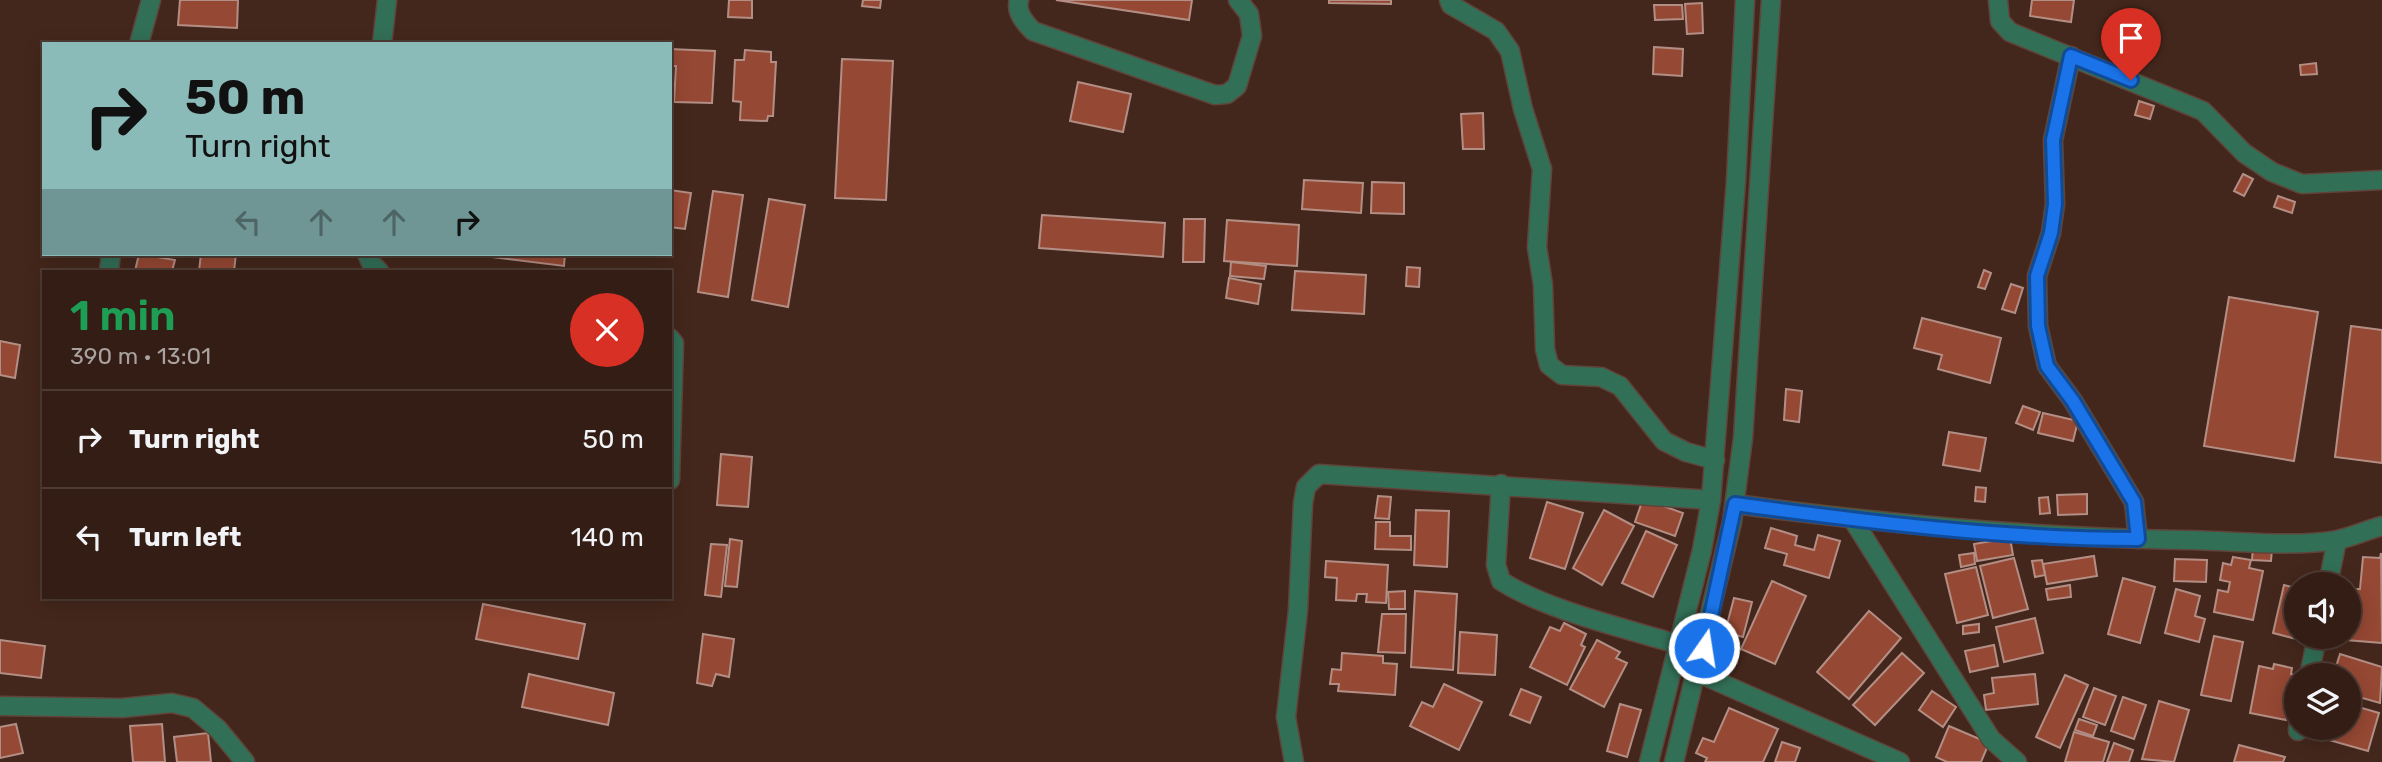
<!DOCTYPE html>
<meta charset="utf-8">
<style>
:root{--surface:#331d15;--page:#3e2a22;--text:#f1f3f6;--muted:#a9a2a0;--line:#4e3b34}
body{margin:0;font-family:Rubik,sans-serif;background:var(--page);color:var(--text);height:100vh;display:flex;flex-direction:column;font-size:26px;white-space:nowrap}
*{box-sizing:border-box;margin:0}
p{font-size:23px;color:var(--muted)}
.icon{flex:none;width:38px;height:38px;fill:none;stroke:currentColor;stroke-width:2;stroke-linecap:round;stroke-linejoin:round}
.map{position:relative;flex:1;overflow:hidden}
.sheet{position:absolute;left:42px;top:270px;width:630px;height:329px;display:flex;flex-direction:column;background:var(--surface);border-radius:0px;box-shadow:0 4px 18px #0003,0 0 0 2px var(--line)}
.sheet>*{flex:none}
.top-card{position:absolute;left:42px;top:42px;width:630px;height:214px;border-radius:0px;box-shadow:0 4px 18px #0003,0 0 0 2px var(--line);background:#8bbbb9;color:#111;overflow:hidden}
.fabs{position:absolute;left:2284px;top:572px;display:grid;gap:14px}
.fabs a{display:grid;place-items:center;width:77px;height:77px;border-radius:50%;background:var(--surface);box-shadow:0 4px 18px #0003,0 0 0 2px var(--line);font-size:35px}
.pin{position:absolute;display:grid;place-items:center;width:60px;height:60px;color:#fff;margin:-72px -30px;border-radius:50% 50% 50% 0;rotate:-45deg;box-shadow:0 0 7px #0007}
.pin .icon{rotate:45deg}
.me{position:absolute;width:77px;margin:-38px;rotate:13deg;stroke-linejoin:round;filter:drop-shadow(0 0 5px #0008)}
.turn{display:flex;align-items:center;gap:24px;height:147px;padding:0 28px;font-size:32px}
.turn .icon{width:91px;height:91px;stroke-width:2.5}
.turn b{display:block;font-size:49px;line-height:60px}
.lanes{display:flex;align-items:center;height:66px;padding:0 28px;background:#0003;justify-content:center;gap:35px;direction:ltr}
.lanes .off{opacity:.35}
.round{display:grid;place-items:center;flex:none;width:74px;height:74px;border-radius:37px;background:var(--page)}
.overview{display:flex;align-items:center;justify-content:space-between;height:119px;padding:0 28px}
h1{font-size:42px;font-weight:600;line-height:52px;color:#1e9e55}
ul{padding:0;list-style:none}
li{display:flex;align-items:center;gap:21px;height:98px;padding:0 28px;border-top:2px solid var(--line)}
li div{flex:1}
li b{display:block;font-size:26px}
li em{font-style:normal}
.map>svg:first-child{display:block}
.building{fill:#954833;stroke:#b38e84;stroke-width:2}
.lines{fill:none;stroke-linecap:round;stroke-linejoin:round}
.minor-casing{stroke:#60443a;stroke-width:21}
.minor{stroke:#326f57;stroke-width:18}
.route-casing{stroke:#114b97;stroke-width:18}
.route{stroke:#1a73e8;stroke-width:12}
</style>
<div class="map">
<svg width="2382" height="762" viewBox="0 0 2382 762">
<rect width="100%" height="100%" fill="#44271c"/>
<g class="building">
<polygon points="180,0 238,0 237,28 178,25"/>
<polygon points="729,0 752,0 752,18 728,17"/>
<polygon points="863,0 881,0 880,8 862,6"/>
<polygon points="1056,0 1192,0 1189,20"/>
<polygon points="1329,0 1391,0 1391,4 1329,3"/>
<polygon points="2032,0 2074,0 2071,22 2030,16"/>
<polygon points="1702,3 1703,33 1687,34 1685,4"/>
<polygon points="1654,5 1682,5 1683,19 1655,20"/>
<polygon points="1654,47 1683,49 1682,76 1653,74"/>
<polygon points="670,49 715,51 712,103 674,102 676,66 670,66"/>
<polygon points="745,50 771,52 771,62 776,62 773,116 768,116 767,121 740,120 741,102 733,101 735,60 744,60"/>
<polygon points="842,59 893,61 886,200 835,198"/>
<polygon points="2316,63 2317,74 2301,75 2300,65"/>
<polygon points="1078,82 1131,94 1123,132 1070,121"/>
<polygon points="2139,101 2154,106 2150,119 2135,115"/>
<polygon points="1483,113 1484,149 1463,149 1461,114"/>
<polygon points="2243,174 2253,179 2244,196 2234,191"/>
<polygon points="1304,180 1363,183 1361,213 1302,209"/>
<polygon points="1372,182 1404,183 1404,214 1371,213"/>
<polygon points="670,190 691,193 685,229 670,227"/>
<polygon points="713,191 743,195 728,297 698,292"/>
<polygon points="2278,196 2295,202 2292,213 2274,207"/>
<polygon points="769,199 805,205 788,307 752,300"/>
<polygon points="1042,215 1165,223 1163,257 1039,248"/>
<polygon points="1184,219 1205,219 1204,262 1183,262"/>
<polygon points="1227,220 1299,225 1297,266 1224,261"/>
<polygon points="139,254 175,260 172,271 135,271"/>
<polygon points="201,254 236,254 234,271 199,271"/>
<polygon points="493,254 565,254 564,266 493,257"/>
<polygon points="1231,262 1266,266 1264,279 1230,276"/>
<polygon points="1407,267 1420,268 1419,287 1406,286"/>
<polygon points="1984,270 1991,273 1985,289 1978,287"/>
<polygon points="1295,271 1366,275 1364,314 1292,310"/>
<polygon points="1229,278 1261,284 1258,304 1226,298"/>
<polygon points="2011,284 2023,288 2015,313 2002,309"/>
<polygon points="2229,297 2318,312 2294,461 2204,446"/>
<polygon points="1922,318 2001,338 1990,383 1938,369 1942,355 1914,348"/>
<polygon points="2351,326 2382,330 2382,463 2335,457"/>
<polygon points="0,341 20,345 15,378 0,375"/>
<polygon points="1786,389 1802,391 1799,422 1784,420"/>
<polygon points="2023,406 2040,412 2033,430 2016,423"/>
<polygon points="2043,413 2078,421 2073,441 2038,433"/>
<polygon points="1949,432 1986,438 1980,471 1943,465"/>
<polygon points="721,454 752,457 748,507 717,505"/>
<polygon points="1976,487 1986,488 1985,502 1975,501"/>
<polygon points="2087,494 2087,514 2058,515 2057,495"/>
<polygon points="1378,496 1391,497 1389,519 1375,518"/>
<polygon points="2048,497 2050,513 2040,514 2039,498"/>
<polygon points="1643,499 1683,513 1675,536 1635,522"/>
<polygon points="1547,502 1583,513 1565,569 1530,558"/>
<polygon points="1416,510 1449,511 1447,567 1414,565"/>
<polygon points="1604,510 1634,526 1602,585 1573,568"/>
<polygon points="1376,522 1390,522 1390,536 1411,536 1411,550 1375,549"/>
<polygon points="1771,528 1797,536 1795,545 1814,550 1818,535 1840,541 1829,578 1784,565 1787,554 1765,548"/>
<polygon points="1646,531 1677,545 1653,597 1622,583"/>
<polygon points="2010,538 2013,555 1977,561 1974,544"/>
<polygon points="730,539 742,541 737,587 725,586"/>
<polygon points="711,544 727,545 721,597 705,595"/>
<polygon points="2253,547 2272,549 2271,561 2252,560"/>
<polygon points="1974,553 1975,564 1961,567 1959,555"/>
<polygon points="2381,553 2382,643 2346,640 2355,589 2360,589 2363,557 2380,558"/>
<polygon points="2094,556 2097,576 2047,584 2043,564"/>
<polygon points="2233,557 2251,560 2249,568 2263,571 2253,620 2214,612 2218,590 2228,592 2230,582 2220,580 2223,563 2231,565"/>
<polygon points="2014,558 2028,609 1993,618 1980,566"/>
<polygon points="2175,559 2207,560 2206,582 2174,581"/>
<polygon points="2042,560 2045,575 2035,577 2032,561"/>
<polygon points="1326,561 1388,565 1386,603 1366,602 1367,594 1357,594 1356,601 1336,600 1337,578 1325,577"/>
<polygon points="1976,567 1988,615 1957,623 1945,574"/>
<polygon points="2123,578 2155,587 2140,643 2108,634"/>
<polygon points="1772,581 1806,596 1775,664 1741,649"/>
<polygon points="2070,585 2071,597 2048,600 2046,589"/>
<polygon points="2284,585 2296,588 2296,637 2305,637 2304,641 2273,633"/>
<polygon points="2176,589 2200,596 2195,616 2205,619 2199,642 2165,633"/>
<polygon points="1405,591 1405,609 1389,609 1388,592"/>
<polygon points="1415,591 1457,594 1453,670 1411,667"/>
<polygon points="1734,598 1752,602 1743,637 1725,632"/>
<polygon points="483,604 585,624 578,659 476,639"/>
<polygon points="1869,611 1901,638 1849,699 1817,672"/>
<polygon points="1382,614 1406,614 1405,653 1378,652"/>
<polygon points="2035,618 2043,653 2004,662 1996,627"/>
<polygon points="1564,623 1586,634 1581,645 1585,647 1567,685 1530,667 1550,627 1560,631"/>
<polygon points="1979,624 1979,632 1963,634 1963,626"/>
<polygon points="1460,632 1497,635 1495,675 1458,673"/>
<polygon points="703,634 734,639 729,677 716,674 712,686 697,683"/>
<polygon points="2214,636 2243,642 2231,701 2201,695"/>
<polygon points="0,640 45,646 41,678 0,673"/>
<polygon points="1597,640 1620,652 1616,658 1627,663 1604,707 1570,689"/>
<polygon points="1994,645 1998,666 1970,672 1965,651"/>
<polygon points="1342,653 1383,656 1383,663 1397,664 1395,695 1338,691 1339,684 1330,684 1332,669 1341,670"/>
<polygon points="1902,653 1924,673 1875,725 1853,705"/>
<polygon points="2340,654 2382,667 2380,703 2348,694 2348,676 2333,676"/>
<polygon points="2274,664 2292,668 2291,674 2295,675 2296,680 2296,706 2289,704 2286,720 2250,713 2259,666 2273,669"/>
<polygon points="529,674 614,693 608,725 522,707"/>
<polygon points="2035,674 2038,704 1986,710 1984,695 1994,693 1992,678"/>
<polygon points="2065,675 2088,685 2060,748 2036,737"/>
<polygon points="1444,684 1482,702 1459,750 1410,726 1422,702 1433,707"/>
<polygon points="2094,688 2116,696 2105,725 2083,717"/>
<polygon points="1521,689 1541,697 1530,723 1510,715"/>
<polygon points="1932,691 1956,707 1943,727 1919,710"/>
<polygon points="2123,697 2146,705 2134,739 2111,731"/>
<polygon points="2159,701 2189,710 2174,762 2142,759"/>
<polygon points="1620,704 1641,710 1627,757 1607,751"/>
<polygon points="2348,704 2379,713 2368,751 2315,736 2317,728 2348,728"/>
<polygon points="1729,708 1778,729 1763,762 1705,762 1707,758 1696,753 1703,738 1714,742"/>
<polygon points="2079,719 2097,725 2093,736 2075,730"/>
<polygon points="16,724 23,753 0,758 0,727"/>
<polygon points="162,724 165,762 133,762 130,726"/>
<polygon points="1949,726 1989,743 1981,762 1947,762 1936,757"/>
<polygon points="2074,732 2109,742 2103,762 2065,762"/>
<polygon points="208,733 211,762 177,762 174,737"/>
<polygon points="1782,742 1800,748 1795,762 1775,762"/>
<polygon points="2114,743 2133,750 2129,762 2107,762"/>
<polygon points="2239,745 2285,757 2283,762 2234,762"/>
</g>
<g class="lines">
<defs>
<g id="minor">
<path d="M 1019,0 C 1015,12 1025,23 1033,31 L 1215,95 L 1227,94 L 1237,86 L 1252,36 L 1249,14 L 1238,0"/>
<polyline points="1449,0 1451,5 1496,31 1510,51 1523,109 1542,169 1537,247 1543,285 1545,349 1549,365 1562,375 1601,377 1620,386 1664,441 1686,452 1715,460"/>
<polyline points="1998,0 2000,21 2010,32 2203,111 2244,153 2272,172 2302,184 2382,180"/>
<polyline points="139,44 151,0"/>
<polyline points="382,44 387,0"/>
<polyline points="2071,56 2053,140 2055,204 2051,233 2037,276 2038,326 2047,366 2073,401 2134,502 2138,539"/>
<polyline points="367,254 371,263 379,271"/>
<polyline points="109,271 111,254"/>
<polyline points="670,338 674,343 670,480"/>
<path d="M 1501,484 L 1496,565 L 1501,581 C 1548,611 1625,628 1680,645"/>
<path d="M 1735,504 C 1884,524 2032,537 2183,540 C 2229,540 2292,548 2337,540 C 2352,537 2367,530 2382,526"/>
<polyline points="1853,520 1991,739 2017,762"/>
<polyline points="2328,584 2337,540"/>
<polyline points="1698,673 1900,762"/>
<polyline points="2309,676 2317,637"/>
<polyline points="0,706 122,708 172,703 193,708 218,729 245,762"/>
<polyline points="2298,731 2298,728"/>
<polyline points="1294,762 1286,717 1298,610 1303,503 1306,487 1319,474 1711,500"/>
<polyline points="1649,762 1702,550 1711,500 1736,181 1745,0"/>
<polyline points="1674,762 1732,522 1743,438 1771,0"/>
</g>
</defs>
<use href="#minor" class="minor-casing"/>
<use href="#minor" class="minor"/>
</g>
<g class="lines">
<defs>
<path id="route" d="M 1704,648 L 1735,504 C 1868,522 2003,539 2138,539 L 2134,502 L 2073,401 L 2047,366 L 2038,326 L 2037,276 L 2051,233 L 2055,204 L 2053,140 L 2071,56 L 2131,80"/>
</defs>
<use href="#route" class="route-casing"/>
<use href="#route" class="route"/>
</g>
</svg>
<div class="fabs">
<a><svg class="icon" aria-label="sound" viewBox="0 0 24 24"><path d="M4 9h4l5-4v14l-5-4H4zM17 9q2 3 0 6"/></svg></a>
<a><svg class="icon" aria-label="layers" viewBox="0 0 24 24"><path d="M12 4l9 5-9 5-9-5zM3 14l9 5 9-5"/></svg></a>
</div>
<div class="pin" style="left:2131px;top:80px;background:#d93025"><svg class="icon" aria-label="arrive" viewBox="0 0 24 24"><path d="M6 21V4h12l-3 4 3 4H6"/></svg></div>
<svg class="me" style="left:1704px;top:648px" viewBox="-20 -20 40 40"><circle r="17" fill="#1a73e8" stroke="#fff" stroke-width="3"/><path d="M0-11L8 9 0 5-8 9z" fill="#fff"/></svg>
<div class="top-card">
<div class="turn"><svg class="icon" aria-label="right" viewBox="0 0 24 24"><path d="M7 20v-9h11M14 6l5 5-5 5"/></svg><div><b>50 m</b>Turn right</div></div>
<div class="lanes"><svg class="icon off" aria-label="left" viewBox="0 0 24 24"><path d="M17 20v-9H6M10 6l-5 5 5 5"/></svg><svg class="icon off" aria-label="ahead" viewBox="0 0 24 24"><path d="M12 20V5M6 11l6-6 6 6"/></svg><svg class="icon off" aria-label="ahead" viewBox="0 0 24 24"><path d="M12 20V5M6 11l6-6 6 6"/></svg><svg class="icon" aria-label="right" viewBox="0 0 24 24"><path d="M7 20v-9h11M14 6l5 5-5 5"/></svg></div>
</div>
<section class="sheet">
<div class="overview"><div><h1>1 min</h1><p>390 m · 13:01</p></div><a class="round" style="background:#d93025;color:#fff"><svg class="icon" aria-label="close" viewBox="0 0 24 24"><path d="M6 6l12 12M18 6L6 18"/></svg></a></div>
<ul>
<li><svg class="icon" aria-label="right" viewBox="0 0 24 24"><path d="M7 20v-9h11M14 6l5 5-5 5"/></svg><div><b>Turn right</b></div><em>50 m</em></li>
<li><svg class="icon" aria-label="left" viewBox="0 0 24 24"><path d="M17 20v-9H6M10 6l-5 5 5 5"/></svg><div><b>Turn left</b></div><em>140 m</em></li>
</ul>
</section>
</div>
